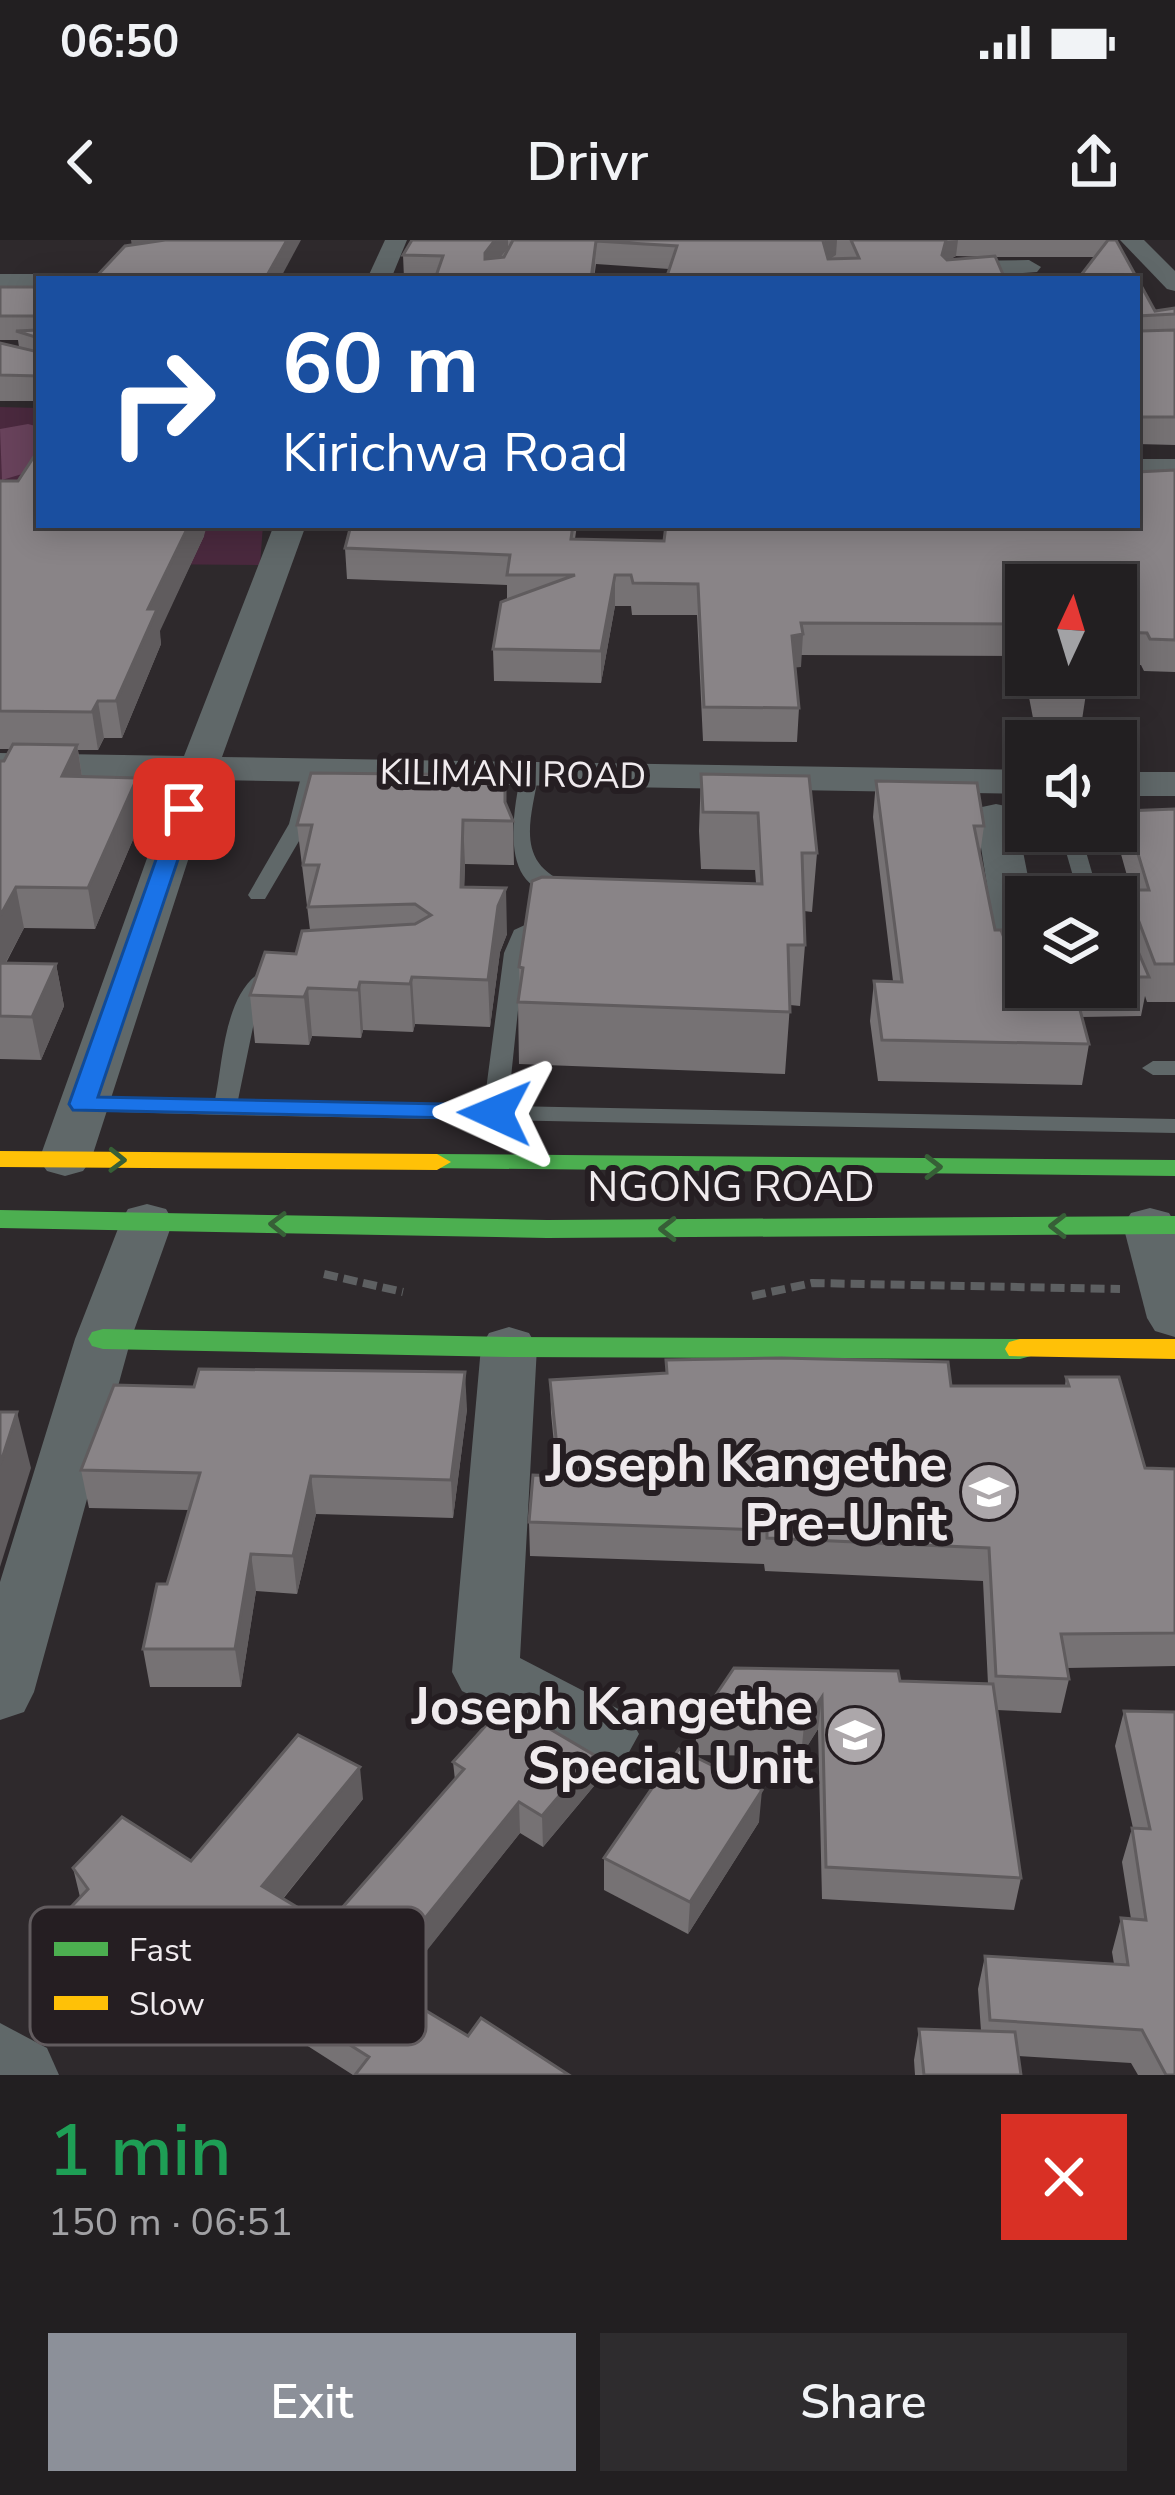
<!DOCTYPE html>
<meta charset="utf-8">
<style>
:root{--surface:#221f21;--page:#2e2c2e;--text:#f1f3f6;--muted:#a2a2a5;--line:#3f3d3f;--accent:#8c9099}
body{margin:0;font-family:"Nunito Sans",sans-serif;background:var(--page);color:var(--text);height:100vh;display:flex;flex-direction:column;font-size:45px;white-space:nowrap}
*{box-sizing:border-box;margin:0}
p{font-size:39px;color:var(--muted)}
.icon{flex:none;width:66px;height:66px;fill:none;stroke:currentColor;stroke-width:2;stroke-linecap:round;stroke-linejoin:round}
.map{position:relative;height:1835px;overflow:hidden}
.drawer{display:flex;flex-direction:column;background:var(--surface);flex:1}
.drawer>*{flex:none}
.banner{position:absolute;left:36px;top:36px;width:1104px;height:252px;border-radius:0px;box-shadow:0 6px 30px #0003,0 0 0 3px var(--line);background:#1a4fa0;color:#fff;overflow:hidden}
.needle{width:78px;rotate:4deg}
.fabs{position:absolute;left:1005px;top:324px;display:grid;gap:24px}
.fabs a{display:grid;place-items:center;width:132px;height:132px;border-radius:0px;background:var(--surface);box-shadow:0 6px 30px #0003,0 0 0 3px var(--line);font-size:60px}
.pin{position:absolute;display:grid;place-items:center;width:102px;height:102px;color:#fff;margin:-51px;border-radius:24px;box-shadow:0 6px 18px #0006}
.me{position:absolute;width:132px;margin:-66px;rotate:271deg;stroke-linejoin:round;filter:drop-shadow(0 0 9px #0008)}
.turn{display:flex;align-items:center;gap:42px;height:252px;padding:0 48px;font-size:54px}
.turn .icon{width:156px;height:156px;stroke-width:2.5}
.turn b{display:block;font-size:84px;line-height:102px}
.round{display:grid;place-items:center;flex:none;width:126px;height:126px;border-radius:0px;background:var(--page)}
.summary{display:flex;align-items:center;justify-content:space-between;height:204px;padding:0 48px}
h1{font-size:72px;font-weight:600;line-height:90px;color:#1e9e55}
.primary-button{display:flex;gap:24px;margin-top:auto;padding:24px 48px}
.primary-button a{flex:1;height:138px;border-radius:0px;background:var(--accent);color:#fff;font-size:48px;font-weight:600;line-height:138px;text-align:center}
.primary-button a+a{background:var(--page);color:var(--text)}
.status{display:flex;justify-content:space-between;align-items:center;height:84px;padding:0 60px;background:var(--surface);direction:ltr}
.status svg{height:33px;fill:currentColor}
header{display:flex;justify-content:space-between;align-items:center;height:156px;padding:0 48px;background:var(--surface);font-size:54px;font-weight:600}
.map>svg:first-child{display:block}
.green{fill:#4a293e}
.forest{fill:#68425b}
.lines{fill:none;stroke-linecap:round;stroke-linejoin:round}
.path{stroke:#5e6062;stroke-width:8;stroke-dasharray:14 6;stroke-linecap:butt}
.lane{fill:#606869;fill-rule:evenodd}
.street{fill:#606869;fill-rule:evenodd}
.fast{fill:#4caf50;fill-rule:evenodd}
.slow{fill:#ffc107;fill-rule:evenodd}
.wall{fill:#767274;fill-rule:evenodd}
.shaded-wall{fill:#605c5e}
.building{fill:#898487;stroke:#605c5e;stroke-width:3}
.oneway{stroke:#375f37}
.route{fill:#1a73e8;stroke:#114b97;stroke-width:3}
.labels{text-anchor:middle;stroke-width:12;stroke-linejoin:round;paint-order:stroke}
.far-street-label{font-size:36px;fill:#f0ebee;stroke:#251e22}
.street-label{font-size:42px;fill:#f0ebee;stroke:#251e22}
.near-poi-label{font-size:51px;font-weight:bold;fill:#f0ebee;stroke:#251e22;text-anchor:end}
.key{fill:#251e22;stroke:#625c5f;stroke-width:3}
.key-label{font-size:33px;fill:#f0ebee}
</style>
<div class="status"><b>06:50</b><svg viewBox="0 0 49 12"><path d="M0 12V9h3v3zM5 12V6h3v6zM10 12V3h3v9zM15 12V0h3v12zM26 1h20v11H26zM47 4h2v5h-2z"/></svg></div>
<header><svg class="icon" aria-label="back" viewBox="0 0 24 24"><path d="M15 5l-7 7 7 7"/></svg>Drivr<svg class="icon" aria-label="share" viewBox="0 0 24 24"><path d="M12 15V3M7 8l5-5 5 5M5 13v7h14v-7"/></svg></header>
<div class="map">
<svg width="1175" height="1835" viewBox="0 0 1175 1835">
<rect width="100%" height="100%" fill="#2e292c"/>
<polygon class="green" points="0,167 39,168 39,285 263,285 260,325 0,323"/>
<polygon class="forest" points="28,184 39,187 39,229 2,240 0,189"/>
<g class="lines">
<g class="path">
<polyline points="324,1034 403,1052"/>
<polyline points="752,1056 812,1043 1120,1049"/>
</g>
<g class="lane">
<polygon points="312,524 321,529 309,584 265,659 251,659 248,655 289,584 303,529"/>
<path d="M 530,528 L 539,533 C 530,582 514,625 572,645 L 572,653 C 497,662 512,578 521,533 Z"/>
<polygon points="1116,572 1175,574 1175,586 1116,584"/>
<polygon points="1060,591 1080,591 1099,657 1079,657"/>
<path d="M 538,679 L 558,682 L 561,686 L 558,690 L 541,691 L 530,697 L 524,713 L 508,866 L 1175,879 L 1175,893 L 225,875 L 82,871 L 70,864 L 82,857 L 215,860 C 224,817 224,742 273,726 L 284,732 L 259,758 L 238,860 L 484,865 L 504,713 L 514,690 Z"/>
<polygon points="1175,821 1175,835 1153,835 1142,828 1153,821"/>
</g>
<g class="street">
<polygon points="385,0 407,0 391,39 367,39"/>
<polygon points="1120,0 1144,0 1175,31 1175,51 1167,49"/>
<polygon points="1029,20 1041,27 1037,32 944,39 944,28 956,21"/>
<polygon points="0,34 39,34 49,39 39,39 39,48 0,48"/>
<rect x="1137" y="219" width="38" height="18"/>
<polygon points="274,285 306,285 222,517 1026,530 1026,554 214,540 91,920 83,931 65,936 47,931 39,920 175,540 0,537 0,513 184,516"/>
<rect x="1116" y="532" width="59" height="24"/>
<polygon points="996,564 1010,567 1016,576 1032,657 1026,657 1026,747 1048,747 1042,756 1026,760 1010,756 1003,746 976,576 982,567"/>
<polygon points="147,964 166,969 173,981 131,1099 34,1452 24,1472 0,1480 0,1342 75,1099 121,981 128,969"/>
<polygon points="1150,968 1169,973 1175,983 1175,1097 1155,1091 1147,1078 1123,985 1131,973"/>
<polygon points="509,1087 529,1093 537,1107 520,1418 628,1474 639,1494 628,1514 604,1523 462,1451 452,1432 481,1107 489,1093"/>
<polygon points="0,1783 47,1808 59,1835 0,1835"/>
</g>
<g class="fast">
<polygon points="437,914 1175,920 1175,936 427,928 423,922 427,916"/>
<polygon points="0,970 547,980 1175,976 1175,994 547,998 0,988"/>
<polygon points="103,1089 509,1097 1020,1099 1031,1102 1035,1109 1031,1116 1020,1119 509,1117 103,1109 92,1106 88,1099 92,1092"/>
</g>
<g class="slow">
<polygon points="0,911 437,914 451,922 437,930 0,927"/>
<polygon points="1020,1099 1175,1099 1175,1119 1009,1116 1005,1109 1009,1102"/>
</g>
</g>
<g class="wall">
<path d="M 412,0 L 1116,0 L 1155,71 L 1175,68 L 1175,205 L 1137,204 L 1137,39 L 1095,17 L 996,17 L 1005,39 L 669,29 L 596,24 L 594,39 L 404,38 L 403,15 ZM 956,16 L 989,17 L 950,19 Z"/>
<polygon points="0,47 39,47 39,161 0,161 0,103 19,107 18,100 0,100"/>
<polygon points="1175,230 1175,432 1144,431 1141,425 1116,425 1116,345 1026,345 1026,435 1082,435 1087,447 1082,480 1033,478 1021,416 801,415 801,427 795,427 799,468 797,502 703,501 697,375 632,375 631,366 615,366 601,443 494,441 493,409 507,360 507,345 347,339 345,308 351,285 577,285 575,299 664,301"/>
<polygon points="0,241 204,296 159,391 161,404 122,498 104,498 98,510 78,510 82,536 137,538 143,576 95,689 24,688 6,723 56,724 64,766 41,820 0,819 0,521 4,521 10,509 0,509"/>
<polygon points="701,534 817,613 812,672 804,671 805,705 800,766 790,765 785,834 519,824 518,762 520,749 519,727 756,643 755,630 701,629 699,591"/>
<polygon points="876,541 984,586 980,614 995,690 1026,747 1116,747 1116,688 1121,688 1127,650 1131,650 1119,607 1125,571 1175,569 1175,762 1147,762 1145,756 1141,776 1082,777 1089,804 1082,845 878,841 870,781 874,741 893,741 873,577"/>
<polygon points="505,564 513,581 514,625 465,624 464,647 507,694 500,712 490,787 415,784 413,792 363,790 361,798 312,796 309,805 255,803 250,755 296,714 310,690 297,585"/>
<polygon points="1066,1137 1145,1228 1175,1229 1175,1426 1067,1428 1069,1439 1061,1473 997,1470 1021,1638 1014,1670 822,1659 818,1489 801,1516 695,1515 697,1483 900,1441 988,1444 983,1341 765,1331 764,1324 530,1316 529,1282 557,1236 551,1173 550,1140 951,1146 1065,1146"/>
<polygon points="467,1169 453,1278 316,1274 297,1354 256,1351 241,1447 150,1447 143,1409 167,1344 189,1270 89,1268 81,1230"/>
<polygon points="1124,1471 1175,1472 1175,1835 1138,1835 1131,1823 1018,1816 1021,1835 915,1835 914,1820 919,1789 981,1791 978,1749 985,1716 1114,1724 1112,1712 1121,1678 1131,1679 1122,1622 1132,1588 1133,1588 1115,1506"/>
<polygon points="453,1522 594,1546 543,1607 520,1593 394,1751 468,1796 569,1835 353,1835 172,1719 149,1745 80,1698 72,1666 80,1657 73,1628 191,1621 363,1559 283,1659 327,1685 455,1540"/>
<polygon points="759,1582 688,1694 604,1650 604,1618"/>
</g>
<g class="shaded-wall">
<polygon points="131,0 172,0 133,13"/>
<polygon points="287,0 301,0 280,39 265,39"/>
<polygon points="495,0 508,0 508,8 485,36 485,13"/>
<polygon points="825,0 837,0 836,15 822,24"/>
<polygon points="958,0 956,16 942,24 944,1"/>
<polygon points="596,1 594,39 591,39"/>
<polygon points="189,285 207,285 204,296 160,391 161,404 122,498 116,461 148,369"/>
<polygon points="615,335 615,366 601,443 601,411"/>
<polygon points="803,394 801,427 790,428 792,396"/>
<polygon points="98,461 104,498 98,510 92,472"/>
<polygon points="77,505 83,543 62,536"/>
<polygon points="137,538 143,576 95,689 88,648"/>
<polygon points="463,580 465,624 463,693 461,647"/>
<polygon points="16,647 24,688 0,733 0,676"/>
<polygon points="506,648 507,694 500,712 490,787 488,740 498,666"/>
<polygon points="56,724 64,766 41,820 32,777"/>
<polygon points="412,737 415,784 413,792 410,744"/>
<polygon points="360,742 363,790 361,798 358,750"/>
<polygon points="308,748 312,796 309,805 304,757"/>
<polygon points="465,1132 467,1169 453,1278 451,1240"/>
<polygon points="17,1172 31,1228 0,1327 0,1225"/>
<polygon points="311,1236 316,1274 297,1354 293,1316"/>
<polygon points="251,1314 256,1351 241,1447 235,1409"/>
<polygon points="822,1457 818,1489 801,1516 804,1485"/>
<polygon points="594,1515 594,1546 543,1607 542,1576"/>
<polygon points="360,1527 363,1559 267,1678 262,1646"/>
<polygon points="762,1550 759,1582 688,1694 690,1662"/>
<polygon points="519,1562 520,1593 379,1771 375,1740"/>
<polygon points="165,1688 172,1719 149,1745 142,1713"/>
</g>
<g class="building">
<polygon points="165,0 287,0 265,39 94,39 125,6"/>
<polygon points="412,0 495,0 485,13 485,19 504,17 513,0 825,0 823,1 828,19 859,18 851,0 946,0 942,15 947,20 995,16 1005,39 666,39 677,6 596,1 591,39 435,39 443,16 403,15"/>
<polygon points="1108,0 1116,0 1155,71 1175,68 1175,74 1138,76 1141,91 1175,90 1175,177 1137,177 1137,39 1078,39"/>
<polygon points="0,47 39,47 39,136 0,135 0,103 38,112 39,98 16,91 38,90 38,76 0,76"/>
<polygon points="39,209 39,285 189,285 148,369 157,369 116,461 98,461 92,472 0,471 0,241 18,241"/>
<polygon points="1175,230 1175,400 1150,399 1147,393 1116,392 1116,345 1026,345 1026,386 1026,384 801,383 803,394 792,396 799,468 704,467 698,344 633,343 631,335 615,335 601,411 493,409 501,362 575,335 507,335 510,315 345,308 351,285 573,285 571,299 664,301 666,285 1137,285 1137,232"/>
<polygon points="1035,435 1082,435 1087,447 1037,445"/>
<polygon points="13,504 77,505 62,536 137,538 88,648 16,647 0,676 0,521 4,521"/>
<polygon points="311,533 505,535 505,562 513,581 463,580 461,647 506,648 498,666 488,740 412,737 410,744 360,742 358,750 308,748 304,757 250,755 265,712 296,714 302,691 415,684 431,675 415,664 308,667 319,625 303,625 312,585 297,585"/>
<polygon points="701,534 809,536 817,613 802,613 805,705 788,705 790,772 518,762 523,728 519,727 532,641 542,637 762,644 758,573 703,572"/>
<polygon points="876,541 977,543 984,586 974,586 995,690 1001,690 1012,719 1026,723 1026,747 1074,747 1089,804 882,800 874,741 902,742"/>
<polygon points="1175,569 1175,724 1155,724 1127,650 1149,650 1125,571"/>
<polygon points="1116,688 1128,688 1149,737 1116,737"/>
<polygon points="0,723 56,724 32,777 0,776"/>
<polygon points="781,1118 948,1122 951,1146 1069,1146 1066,1137 1119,1137 1145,1228 1175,1229 1175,1393 1061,1394 1069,1439 996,1436 989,1308 767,1298 767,1290 529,1282 533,1235 560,1236 550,1140 667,1133 666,1120"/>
<polygon points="199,1129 465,1132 451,1240 311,1236 293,1316 251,1314 235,1409 143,1409 157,1344 167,1344 200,1233 81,1230 114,1145 194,1147"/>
<polygon points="0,1172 17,1172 0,1225"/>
<polygon points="734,1428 898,1431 900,1441 993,1444 1021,1638 826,1627 822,1457 804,1485 697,1483"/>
<polygon points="506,1463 594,1515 542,1576 519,1562 375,1740 468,1796 481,1778 569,1835 355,1835 369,1817 165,1688 142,1713 72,1666 88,1649 73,1628 122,1577 191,1621 298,1495 360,1527 262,1646 327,1685 464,1529 453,1522"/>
<polygon points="1124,1471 1175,1472 1175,1835 1166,1835 1142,1790 990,1780 985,1716 1128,1725 1121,1678 1146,1680 1132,1588 1150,1589"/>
<polygon points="679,1509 762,1550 690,1662 604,1618"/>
<polygon points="919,1789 1015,1792 1021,1835 924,1835"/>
</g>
<defs><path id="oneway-chevron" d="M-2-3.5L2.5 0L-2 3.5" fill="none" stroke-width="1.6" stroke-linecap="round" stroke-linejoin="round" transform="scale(3)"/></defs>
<g class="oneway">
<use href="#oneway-chevron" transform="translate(117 920) rotate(1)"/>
<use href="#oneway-chevron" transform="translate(933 927)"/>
<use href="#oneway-chevron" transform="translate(278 984) rotate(-179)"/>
<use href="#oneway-chevron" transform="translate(1058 986) rotate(180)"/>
<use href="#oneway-chevron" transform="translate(668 989) rotate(180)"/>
</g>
<polygon class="route" points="184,563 195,569 98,857 495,865 504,868 508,873 504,879 73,870 69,864 174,569"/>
<defs>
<symbol id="school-disc" viewBox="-11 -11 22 22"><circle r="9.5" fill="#aca7aa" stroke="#251e22"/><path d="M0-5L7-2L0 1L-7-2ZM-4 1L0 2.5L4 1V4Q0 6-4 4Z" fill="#fff"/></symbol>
</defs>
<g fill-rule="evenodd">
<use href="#school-disc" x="956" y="1219" width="66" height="66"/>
<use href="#school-disc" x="822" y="1462" width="66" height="66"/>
</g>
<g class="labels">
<g class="far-street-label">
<text transform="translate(513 533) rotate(1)" y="13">KILIMANI ROAD</text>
</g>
<g class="street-label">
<text x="731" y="961">NGONG ROAD</text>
</g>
<g class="near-poi-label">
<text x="947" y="1241">Joseph Kangethe<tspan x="947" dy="59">Pre-Unit</tspan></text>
<text x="813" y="1484">Joseph Kangethe<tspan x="813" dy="59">Special Unit</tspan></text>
</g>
</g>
<rect x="30" y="1667" width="396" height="138" rx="18" class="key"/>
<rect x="54" y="1702" width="54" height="14" fill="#4caf50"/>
<rect x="54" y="1756" width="54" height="14" fill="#ffc107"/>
<g class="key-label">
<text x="129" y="1721">Fast</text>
<text x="129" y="1775">Slow</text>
</g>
</svg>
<div class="fabs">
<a><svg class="needle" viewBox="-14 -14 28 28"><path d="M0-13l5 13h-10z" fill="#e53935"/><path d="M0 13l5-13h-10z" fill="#a2a2a5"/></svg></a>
<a><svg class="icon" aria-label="sound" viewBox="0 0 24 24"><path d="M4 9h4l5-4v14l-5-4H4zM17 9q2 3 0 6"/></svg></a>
<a><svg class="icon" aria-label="layers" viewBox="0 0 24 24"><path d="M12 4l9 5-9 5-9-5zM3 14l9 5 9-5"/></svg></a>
</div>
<div class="pin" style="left:184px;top:569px;background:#d93025"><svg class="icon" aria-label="arrive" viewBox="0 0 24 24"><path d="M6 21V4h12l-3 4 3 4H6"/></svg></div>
<svg class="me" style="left:495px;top:873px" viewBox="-20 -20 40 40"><path d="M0-17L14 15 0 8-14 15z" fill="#1a73e8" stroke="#fff" stroke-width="4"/></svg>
<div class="banner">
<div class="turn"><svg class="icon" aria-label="right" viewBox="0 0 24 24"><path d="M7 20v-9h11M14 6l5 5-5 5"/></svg><div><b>60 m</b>Kirichwa Road</div></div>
</div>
</div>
<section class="drawer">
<div class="summary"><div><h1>1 min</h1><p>150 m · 06:51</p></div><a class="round" style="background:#d93025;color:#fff"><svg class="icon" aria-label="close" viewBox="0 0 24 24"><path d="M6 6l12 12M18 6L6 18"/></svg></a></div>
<div class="primary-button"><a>Exit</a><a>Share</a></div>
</section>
